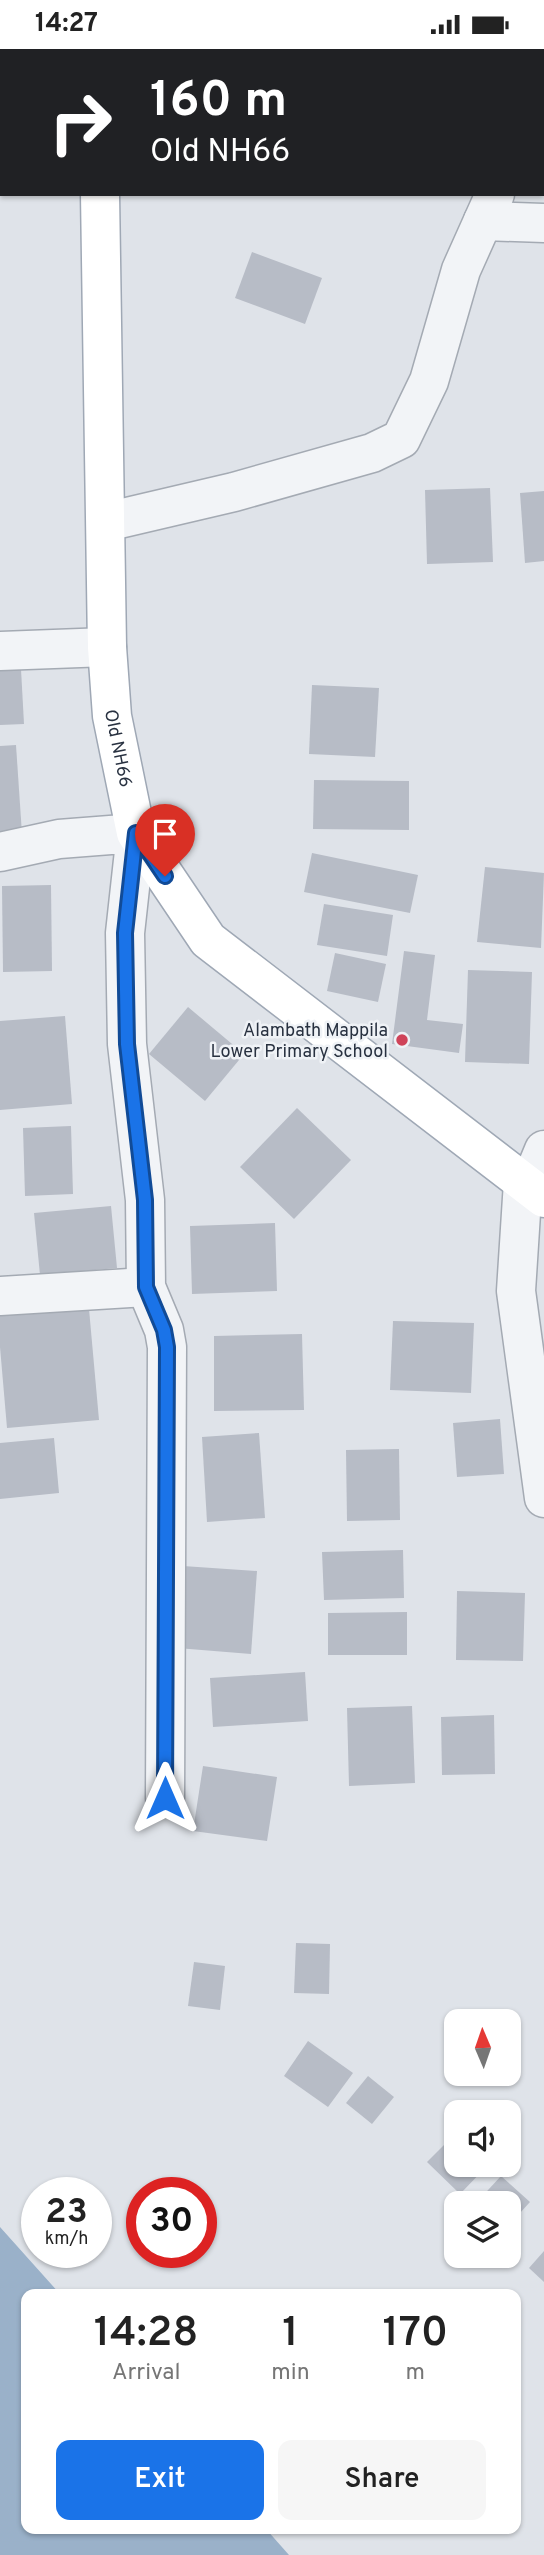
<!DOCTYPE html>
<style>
:root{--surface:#fff;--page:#f6f6f6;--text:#222;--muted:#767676;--accent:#1a73e8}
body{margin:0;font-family:Overpass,sans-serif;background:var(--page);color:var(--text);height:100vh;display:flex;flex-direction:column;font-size:26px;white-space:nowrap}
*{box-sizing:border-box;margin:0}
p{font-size:23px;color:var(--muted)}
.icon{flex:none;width:38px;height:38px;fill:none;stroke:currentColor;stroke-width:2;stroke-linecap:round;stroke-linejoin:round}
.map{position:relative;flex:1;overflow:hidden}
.drawer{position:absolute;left:21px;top:2240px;width:500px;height:245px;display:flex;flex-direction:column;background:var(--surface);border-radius:14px;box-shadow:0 2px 5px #0004}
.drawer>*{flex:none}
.guide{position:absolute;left:0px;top:0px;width:544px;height:147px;box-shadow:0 2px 5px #0004;background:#202124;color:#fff;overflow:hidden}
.needle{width:46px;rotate:358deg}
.tools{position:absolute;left:444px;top:1960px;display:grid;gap:14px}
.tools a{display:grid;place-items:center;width:77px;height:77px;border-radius:14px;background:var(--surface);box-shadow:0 2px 5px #0004;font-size:35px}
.speed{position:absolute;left:21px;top:2128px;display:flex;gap:14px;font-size:35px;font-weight:700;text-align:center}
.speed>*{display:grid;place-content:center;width:91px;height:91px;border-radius:50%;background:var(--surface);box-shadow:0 2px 5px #0004;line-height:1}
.speed small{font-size:18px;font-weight:400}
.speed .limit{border:10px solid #d22;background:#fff;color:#111}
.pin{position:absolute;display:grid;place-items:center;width:60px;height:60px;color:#fff;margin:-72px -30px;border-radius:50% 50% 50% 0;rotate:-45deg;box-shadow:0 0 7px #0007}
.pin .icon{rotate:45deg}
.me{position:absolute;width:77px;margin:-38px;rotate:0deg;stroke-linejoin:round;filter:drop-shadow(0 0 5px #0008)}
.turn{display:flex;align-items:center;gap:24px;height:147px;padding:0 35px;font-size:32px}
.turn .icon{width:91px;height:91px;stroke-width:2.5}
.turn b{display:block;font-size:49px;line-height:60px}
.eta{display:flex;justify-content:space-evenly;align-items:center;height:119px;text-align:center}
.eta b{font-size:42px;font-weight:600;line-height:49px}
.action{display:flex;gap:14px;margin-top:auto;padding:14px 35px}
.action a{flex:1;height:80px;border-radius:14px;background:var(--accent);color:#fff;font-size:28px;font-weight:600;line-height:80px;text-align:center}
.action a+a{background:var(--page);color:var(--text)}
.status{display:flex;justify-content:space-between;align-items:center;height:49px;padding:0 35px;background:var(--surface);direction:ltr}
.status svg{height:19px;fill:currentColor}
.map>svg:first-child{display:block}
.water{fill:#9ab1c9}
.building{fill:#b7bcc6}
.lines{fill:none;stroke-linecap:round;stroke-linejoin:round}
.minor-casing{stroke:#a4aab3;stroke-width:41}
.primary-casing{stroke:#9fa8b5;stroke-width:41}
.minor{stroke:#f2f4f7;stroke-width:38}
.primary{stroke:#fff;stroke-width:38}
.route-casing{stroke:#114b97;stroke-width:18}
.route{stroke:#1a73e8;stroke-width:12}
.poi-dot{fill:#cf4359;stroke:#eff2f6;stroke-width:2.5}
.labels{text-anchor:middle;stroke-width:5;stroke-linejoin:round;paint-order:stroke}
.street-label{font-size:18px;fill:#283140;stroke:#eff2f6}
.poi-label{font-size:18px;fill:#283140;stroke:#eff2f6;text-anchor:end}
</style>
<div class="status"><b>14:27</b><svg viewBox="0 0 49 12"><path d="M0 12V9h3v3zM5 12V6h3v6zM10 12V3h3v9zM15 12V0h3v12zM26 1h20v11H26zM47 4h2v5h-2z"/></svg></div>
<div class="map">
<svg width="544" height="2506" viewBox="0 0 544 2506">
<rect width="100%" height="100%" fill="#dfe3e9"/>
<polygon class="water" points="0,2178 60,2245 26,2245 26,2480 266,2480 289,2506 0,2506"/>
<g class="building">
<polygon points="252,203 322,229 305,275 235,249"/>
<polygon points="490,439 493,513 427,515 425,441"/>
<polygon points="544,442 544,512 525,514 520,444"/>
<polygon points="21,620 24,675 0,676 0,621"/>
<polygon points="312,636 379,639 375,708 309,705"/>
<polygon points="16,696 22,785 0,786 0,697"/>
<polygon points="314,731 409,732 409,781 313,780"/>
<polygon points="312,804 418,826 410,864 304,843"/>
<polygon points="485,818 544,824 541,899 477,893"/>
<polygon points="51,836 52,922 3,923 2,837"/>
<polygon points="324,855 393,866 387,907 317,896"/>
<polygon points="404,902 435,906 427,971 463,975 459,1004 392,995"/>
<polygon points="335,904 386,915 378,953 327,942"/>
<polygon points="468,921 532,923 529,1015 465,1013"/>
<polygon points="188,958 244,1005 205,1052 149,1005"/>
<polygon points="65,967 72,1055 0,1061 0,972"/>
<polygon points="297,1059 351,1111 294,1170 240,1118"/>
<polygon points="71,1077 73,1145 25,1147 23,1079"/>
<polygon points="111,1157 117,1219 40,1226 34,1164"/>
<polygon points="275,1174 277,1242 192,1245 190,1177"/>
<polygon points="89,1260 99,1371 7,1379 0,1298 0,1267"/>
<polygon points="393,1272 474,1274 471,1344 390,1341"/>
<polygon points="302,1285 304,1361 214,1362 214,1287"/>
<polygon points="500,1370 504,1425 457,1428 453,1374"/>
<polygon points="259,1384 265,1469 207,1473 202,1388"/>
<polygon points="54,1389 59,1444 0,1450 0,1394"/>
<polygon points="399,1400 400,1471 347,1472 346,1401"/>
<polygon points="403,1501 404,1549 324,1551 322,1503"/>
<polygon points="183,1517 257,1522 251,1605 177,1599"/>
<polygon points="457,1542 525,1544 523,1612 456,1611"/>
<polygon points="407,1563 407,1606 328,1606 328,1564"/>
<polygon points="305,1623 308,1672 213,1678 210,1629"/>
<polygon points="412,1657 415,1734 349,1737 347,1659"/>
<polygon points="494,1666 495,1725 442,1726 441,1668"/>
<polygon points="203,1717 277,1728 267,1792 193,1782"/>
<polygon points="296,1894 330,1895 329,1945 294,1944"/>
<polygon points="194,1913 225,1917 220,1961 188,1957"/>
<polygon points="308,1992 353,2024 328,2058 284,2027"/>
<polygon points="368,2027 394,2048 372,2075 346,2054"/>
<polygon points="457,2083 457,2116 488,2116 460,2145 427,2113"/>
<polygon points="501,2127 530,2153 509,2176 509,2154 476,2154"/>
<polygon points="544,2202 544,2233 529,2219"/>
</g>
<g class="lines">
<defs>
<g id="minor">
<polyline points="483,172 544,174"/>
<polyline points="106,473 234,443 372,404 401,390 429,332 461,221 495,145"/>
<polyline points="0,602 107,598"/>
<polyline points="0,803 59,790 136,784 125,884 127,995 145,1151 146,1238 164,1281 167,1298 165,1749"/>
<polyline points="523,1133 516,1242 544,1449"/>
<polyline points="529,1137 544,1101"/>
<polyline points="0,1247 146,1238"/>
</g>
<g id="primary">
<polyline points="97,0 97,2"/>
<path id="s1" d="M 100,145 L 107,598 L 112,667 L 136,784 L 208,891 L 544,1149"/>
</g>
</defs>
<use href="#minor" class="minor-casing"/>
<use href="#primary" class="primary-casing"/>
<use href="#minor" class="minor"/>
<use href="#primary" class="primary"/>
</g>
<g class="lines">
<defs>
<polyline id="route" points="165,827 136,784 125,884 127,995 145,1151 146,1238 164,1281 167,1298 165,1749"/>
</defs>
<use href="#route" class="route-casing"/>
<use href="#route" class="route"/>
</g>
<circle class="poi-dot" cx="402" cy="991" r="7"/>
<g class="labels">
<g class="street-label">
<text dy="6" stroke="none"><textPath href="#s1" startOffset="555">Old NH66</textPath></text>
</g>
<g class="poi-label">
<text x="388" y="987">Alambath Mappila<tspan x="388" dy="21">Lower Primary School</tspan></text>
</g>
</g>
</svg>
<div class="tools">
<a><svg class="needle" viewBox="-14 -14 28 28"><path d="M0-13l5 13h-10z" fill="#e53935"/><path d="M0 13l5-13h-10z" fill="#767676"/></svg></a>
<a><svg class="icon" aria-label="sound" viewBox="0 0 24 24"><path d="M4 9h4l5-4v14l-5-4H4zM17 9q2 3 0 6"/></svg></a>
<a><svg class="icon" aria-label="layers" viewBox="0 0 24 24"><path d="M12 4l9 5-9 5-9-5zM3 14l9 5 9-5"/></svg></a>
</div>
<div class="speed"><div>23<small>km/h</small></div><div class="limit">30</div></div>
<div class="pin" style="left:165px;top:827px;background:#d93025"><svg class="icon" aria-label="arrive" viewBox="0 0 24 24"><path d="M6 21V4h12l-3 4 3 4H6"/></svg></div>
<svg class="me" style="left:165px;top:1749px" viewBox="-20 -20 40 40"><path d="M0-17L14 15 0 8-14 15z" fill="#1a73e8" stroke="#fff" stroke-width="4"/></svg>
<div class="guide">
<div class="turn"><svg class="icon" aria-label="right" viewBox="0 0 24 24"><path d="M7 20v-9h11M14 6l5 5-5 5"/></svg><div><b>160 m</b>Old NH66</div></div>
</div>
<section class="drawer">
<div class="eta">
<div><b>14:28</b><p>Arrival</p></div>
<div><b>1</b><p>min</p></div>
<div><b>170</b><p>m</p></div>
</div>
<div class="action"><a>Exit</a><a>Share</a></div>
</section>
</div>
